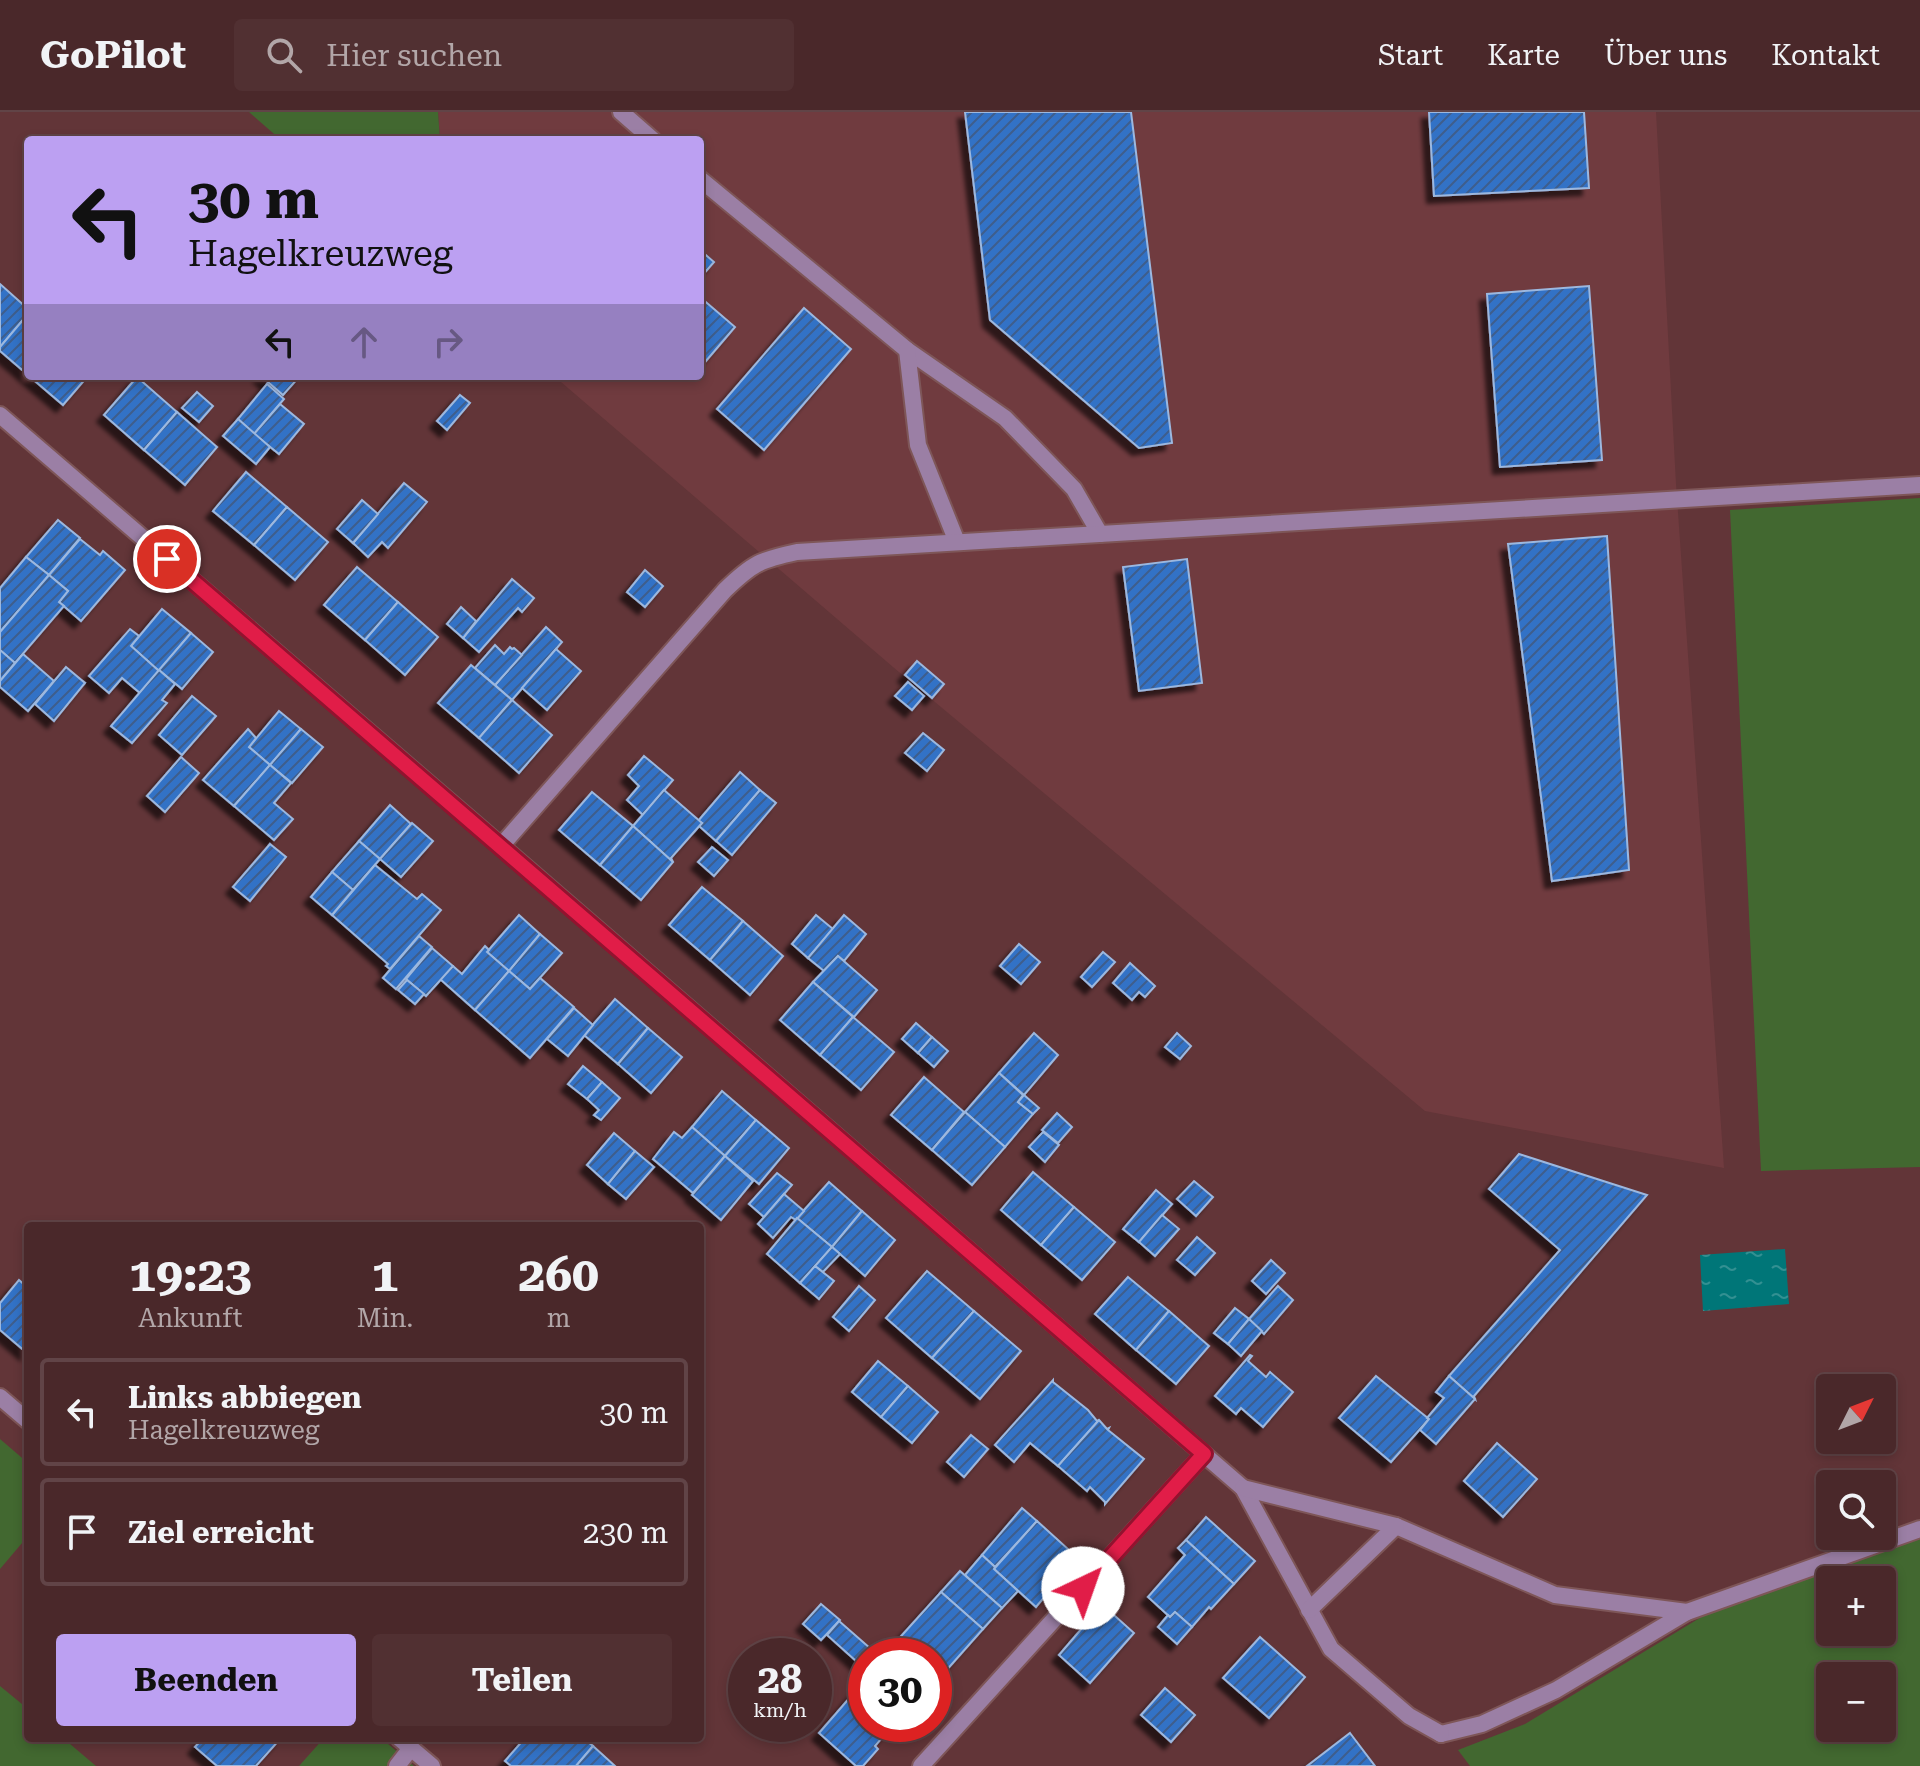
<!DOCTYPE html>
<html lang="de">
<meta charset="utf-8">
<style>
:root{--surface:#4a282a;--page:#513032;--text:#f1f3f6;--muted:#b2a6a8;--line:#614447;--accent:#bca0f2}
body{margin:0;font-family:"Roboto Serif",serif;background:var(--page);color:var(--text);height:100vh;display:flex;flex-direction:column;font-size:30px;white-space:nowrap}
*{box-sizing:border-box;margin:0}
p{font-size:26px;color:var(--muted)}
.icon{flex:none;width:44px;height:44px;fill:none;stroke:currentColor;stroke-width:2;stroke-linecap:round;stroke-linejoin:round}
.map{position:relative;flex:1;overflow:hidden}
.panel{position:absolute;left:24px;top:1110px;width:680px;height:520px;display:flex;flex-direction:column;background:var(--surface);border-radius:8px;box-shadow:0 4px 12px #0003,0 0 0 2px var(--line)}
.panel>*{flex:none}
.hud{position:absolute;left:24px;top:24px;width:680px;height:244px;border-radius:8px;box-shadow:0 4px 12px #0003,0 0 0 2px var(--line);background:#bca0f2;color:#111;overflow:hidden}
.needle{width:52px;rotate:48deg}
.controls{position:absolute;left:1816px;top:1262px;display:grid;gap:16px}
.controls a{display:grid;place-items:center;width:80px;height:80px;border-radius:8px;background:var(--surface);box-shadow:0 4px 12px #0003,0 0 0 2px var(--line);font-size:40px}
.speed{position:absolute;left:728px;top:1526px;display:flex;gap:16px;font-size:40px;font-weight:700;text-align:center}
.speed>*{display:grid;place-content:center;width:104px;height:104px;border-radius:50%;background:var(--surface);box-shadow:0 4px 12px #0003,0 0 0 2px var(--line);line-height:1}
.speed small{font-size:20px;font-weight:400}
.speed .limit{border:12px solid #d22;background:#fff;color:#111}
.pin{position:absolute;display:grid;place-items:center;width:68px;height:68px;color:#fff;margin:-34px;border:4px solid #fff;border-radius:50%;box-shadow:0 2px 8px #0007}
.me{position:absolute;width:88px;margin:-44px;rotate:42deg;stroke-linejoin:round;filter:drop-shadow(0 0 6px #0008)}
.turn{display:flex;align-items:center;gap:28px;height:168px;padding:0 32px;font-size:36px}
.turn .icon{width:104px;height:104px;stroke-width:2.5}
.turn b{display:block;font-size:56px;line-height:68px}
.lanes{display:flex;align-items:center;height:76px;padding:0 32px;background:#0003;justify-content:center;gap:40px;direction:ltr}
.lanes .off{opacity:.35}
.eta{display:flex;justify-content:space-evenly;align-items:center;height:136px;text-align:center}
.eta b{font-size:48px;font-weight:700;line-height:56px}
.cta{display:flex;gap:16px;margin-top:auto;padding:16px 32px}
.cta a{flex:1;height:92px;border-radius:8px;background:var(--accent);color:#111;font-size:32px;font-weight:700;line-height:92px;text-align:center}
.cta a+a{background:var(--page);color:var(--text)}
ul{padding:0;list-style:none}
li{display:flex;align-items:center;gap:24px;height:108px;margin:0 16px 12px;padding:0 16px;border:4px solid var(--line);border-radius:8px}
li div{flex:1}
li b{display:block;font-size:30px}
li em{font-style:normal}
header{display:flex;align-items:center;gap:48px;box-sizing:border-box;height:112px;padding:0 40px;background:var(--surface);border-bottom:2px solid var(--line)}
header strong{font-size:38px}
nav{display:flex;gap:44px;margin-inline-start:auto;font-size:28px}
.search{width:560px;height:72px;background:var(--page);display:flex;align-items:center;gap:20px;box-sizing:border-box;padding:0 28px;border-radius:8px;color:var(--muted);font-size:30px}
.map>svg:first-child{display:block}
.built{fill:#703b3f}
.green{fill:#426830;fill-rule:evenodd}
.water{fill:url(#water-ripples)}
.building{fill:url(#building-hatch);stroke:#9cb8df;stroke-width:2;filter:url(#shadow)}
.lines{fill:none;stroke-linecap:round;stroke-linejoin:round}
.service-casing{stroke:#7e5658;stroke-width:20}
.minor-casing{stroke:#7e5658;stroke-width:20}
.service{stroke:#9b7fa5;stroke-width:16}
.minor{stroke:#9b7fa5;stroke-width:16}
.route-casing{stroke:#92132f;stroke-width:20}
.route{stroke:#e11d48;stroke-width:14}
</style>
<header>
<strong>GoPilot</strong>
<div class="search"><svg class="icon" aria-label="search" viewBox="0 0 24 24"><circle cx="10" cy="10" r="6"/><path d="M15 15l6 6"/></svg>Hier suchen</div>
<nav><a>Start</a><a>Karte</a><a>Über uns</a><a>Kontakt</a></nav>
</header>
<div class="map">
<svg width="1920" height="1654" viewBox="0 0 1920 1654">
<defs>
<pattern id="water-ripples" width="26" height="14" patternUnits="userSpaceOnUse" patternTransform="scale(2)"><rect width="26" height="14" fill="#007678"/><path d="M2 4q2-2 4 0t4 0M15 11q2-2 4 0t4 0" fill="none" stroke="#339092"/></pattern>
<pattern id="building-hatch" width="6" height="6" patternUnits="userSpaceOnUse" patternTransform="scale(2)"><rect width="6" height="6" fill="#3372c6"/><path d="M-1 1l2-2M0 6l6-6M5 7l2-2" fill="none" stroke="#3e5e8c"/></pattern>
<filter id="shadow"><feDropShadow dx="-7" dy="7" stdDeviation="2" flood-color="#0009"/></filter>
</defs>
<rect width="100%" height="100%" fill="#623538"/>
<polygon class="built" points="438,0 1656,0 1676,372 1724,1056 1425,999 893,555 554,264 700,264 700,28 440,28"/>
<g class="green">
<polygon points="249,0 438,0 440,28 281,28"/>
<polygon points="1920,386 1920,1055 1761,1059 1730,398"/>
<polygon points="0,1327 28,1351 28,1424 0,1457"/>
<path d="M 1920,1418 L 1920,1654 L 1470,1654 L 1458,1638 L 1525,1612 L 1703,1504 ZM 1830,1468 L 1882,1468 L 1882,1520 L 1830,1520 ZM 1830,1564 L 1882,1564 L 1882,1616 L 1830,1616 Z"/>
<polygon points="0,1574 28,1597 28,1626 63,1626 96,1654 0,1654"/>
<polygon points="324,1626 381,1626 414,1654 299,1654"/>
</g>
<polygon class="water" points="1785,1137 1789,1192 1703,1199 1700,1143"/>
<g class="building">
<polygon points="965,0 1131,0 1172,331 1139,336 990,208"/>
<polygon points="1429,0 1584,0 1589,76 1434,84"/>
<polygon points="700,138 714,150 700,166"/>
<polygon points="0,172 28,197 28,202 0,235"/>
<polygon points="1589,174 1602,348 1500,355 1487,182"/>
<polygon points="700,185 735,215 700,256"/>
<polygon points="804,196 851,237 764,338 717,297"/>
<polygon points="28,202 28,263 0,239 0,235"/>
<polygon points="29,264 88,264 63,293"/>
<polygon points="261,264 300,264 283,283"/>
<polygon points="137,265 177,300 144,338 104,303"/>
<polygon points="267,272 284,287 254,322 238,307"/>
<polygon points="197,280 213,294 199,310 182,296"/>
<polygon points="460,283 470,291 447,318 437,309"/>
<polygon points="280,292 304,312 279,342 254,322"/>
<polygon points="177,300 217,335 185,373 144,338"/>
<polygon points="238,307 270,335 256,352 223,324"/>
<polygon points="246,360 287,395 254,433 213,399"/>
<polygon points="404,371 427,390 388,436 382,430 368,445 353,431"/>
<polygon points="362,388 378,402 353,431 337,417"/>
<polygon points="287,395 328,430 295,468 254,433"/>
<polygon points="58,408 80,426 49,463 26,445"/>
<polygon points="1607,424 1629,758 1552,769 1508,432"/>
<polygon points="80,427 100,443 103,439 125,458 81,509 59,490 68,479 49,463"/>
<polygon points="26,445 49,463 0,520 0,476"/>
<polygon points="1187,447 1202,571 1139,579 1123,455"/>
<polygon points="357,455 398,490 365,528 324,493"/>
<polygon points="645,458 663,474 645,495 627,480"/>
<polygon points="49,463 68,479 59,490 64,494 15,551 0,538 0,520"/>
<polygon points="512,467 534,486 522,500 518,496 479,540 463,526"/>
<polygon points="398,490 438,525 405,563 365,528"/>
<polygon points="461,495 476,509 463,526 447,512"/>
<polygon points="162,497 191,521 159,559 131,534"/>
<polygon points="546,515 562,530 512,588 495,573"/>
<polygon points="130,517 139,524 131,534 159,559 140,581 122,566 109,581 89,564"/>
<polygon points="191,521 213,540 182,577 159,558"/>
<polygon points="495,533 504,542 510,535 512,537 514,536 522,543 495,573 475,556"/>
<polygon points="556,537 581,559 547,598 522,576"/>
<polygon points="0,538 15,551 0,569"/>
<polygon points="23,542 54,569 28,599 0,575 0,569"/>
<polygon points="917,549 944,572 932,586 905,563"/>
<polygon points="471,553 512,588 479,626 438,591"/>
<polygon points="66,555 85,571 54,609 35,592"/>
<polygon points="159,558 175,572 162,588 167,591 132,631 111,614"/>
<polygon points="908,570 924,584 912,598 895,584"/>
<polygon points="192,584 216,604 182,643 159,623"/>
<polygon points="512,588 552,623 519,661 479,626"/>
<polygon points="279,599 301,617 270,653 249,635"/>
<polygon points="248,617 256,626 249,635 270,653 234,694 203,668"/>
<polygon points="301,617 323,635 292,671 270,653"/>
<polygon points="923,621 944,638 927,659 905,641"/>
<polygon points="644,644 673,668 643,703 627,688 639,674 628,663"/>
<polygon points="181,645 199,661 165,700 147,684"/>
<polygon points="270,653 291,671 274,691 293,707 274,728 234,694"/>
<polygon points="740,660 760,678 716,729 699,714 702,711 698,709"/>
<polygon points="664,678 702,711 671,746 673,750 633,714"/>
<polygon points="760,678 776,691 732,743 716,729"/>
<polygon points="592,680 633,714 600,753 559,718"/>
<polygon points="390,693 411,712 380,747 359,729"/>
<polygon points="412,711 433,729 401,765 380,747"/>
<polygon points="633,714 673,750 641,788 600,753"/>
<polygon points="359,729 380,747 353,778 332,760"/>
<polygon points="270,732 286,745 250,789 233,775"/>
<polygon points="712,735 728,748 714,764 698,750"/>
<polygon points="375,753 417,787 422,782 441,798 390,857 386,854 388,852 332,803"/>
<polygon points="332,760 353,778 332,803 311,785"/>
<polygon points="702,775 743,809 710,848 669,813"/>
<polygon points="519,803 540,822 509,859 487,840"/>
<polygon points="816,803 833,817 808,846 792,832"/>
<polygon points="844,803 866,822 844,849 838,844 824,859 808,846"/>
<polygon points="743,809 783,844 750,883 710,848"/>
<polygon points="540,822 562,841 530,877 509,859"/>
<polygon points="419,824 432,835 396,877 383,866"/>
<polygon points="1019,832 1040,850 1021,872 1000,854"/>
<polygon points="485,834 489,838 487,840 509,859 475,898 440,867 453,854 462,862"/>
<polygon points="432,836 453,854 426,884 406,867"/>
<polygon points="1103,840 1115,850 1092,875 1081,865"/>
<polygon points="838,844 877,878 854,905 813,870"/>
<polygon points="1130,851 1155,874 1145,885 1139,880 1132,888 1113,871"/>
<polygon points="509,859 530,877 540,866 574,895 530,946 475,898"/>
<polygon points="407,868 424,882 415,892 398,878"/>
<polygon points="813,870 853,905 820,943 780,908"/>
<polygon points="615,887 648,916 618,952 584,923"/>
<polygon points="574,896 593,913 568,944 547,927"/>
<polygon points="853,905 894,940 861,978 820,943"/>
<polygon points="916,911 932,925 918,941 902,927"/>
<polygon points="648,916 682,945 651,981 618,952"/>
<polygon points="1034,921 1058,943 1024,983 999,961"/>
<polygon points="1177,921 1191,934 1180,947 1165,935"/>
<polygon points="932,925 948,939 934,955 918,941"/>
<polygon points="583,954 602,970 587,987 568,972"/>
<polygon points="999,961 1023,983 1018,990 1033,1002 1005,1035 965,1000"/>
<polygon points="924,965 964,1000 932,1038 891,1003"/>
<polygon points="602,970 620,986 601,1008 594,1003 599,998 587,987"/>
<polygon points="722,979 756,1008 725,1044 692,1015"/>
<polygon points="1024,983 1039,996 1033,1002 1018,990"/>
<polygon points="965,1000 1005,1035 972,1073 932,1038"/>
<polygon points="1057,1001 1072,1015 1058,1031 1042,1018"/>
<polygon points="756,1008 789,1036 759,1072 725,1044"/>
<polygon points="692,1015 725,1044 693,1081 653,1047 674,1020 682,1026"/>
<polygon points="1043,1020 1059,1033 1045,1050 1029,1035"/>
<polygon points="614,1021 635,1039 608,1072 587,1053"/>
<polygon points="635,1039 654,1055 626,1087 608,1072"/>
<polygon points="1519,1042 1647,1083 1474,1284 1475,1287 1449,1264 1560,1138 1489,1077"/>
<polygon points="725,1044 753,1069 721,1108 692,1083"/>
<polygon points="1033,1060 1074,1095 1041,1133 1001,1098"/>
<polygon points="777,1061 792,1073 764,1105 749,1092"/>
<polygon points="1194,1069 1213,1085 1196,1104 1177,1087"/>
<polygon points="829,1070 862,1099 832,1135 797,1106"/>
<polygon points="1156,1078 1172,1092 1139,1130 1123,1117"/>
<polygon points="784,1082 804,1099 796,1108 791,1105 773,1126 758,1112"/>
<polygon points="1074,1095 1115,1130 1082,1168 1041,1133"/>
<polygon points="862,1099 895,1128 865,1164 832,1135"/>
<polygon points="1162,1103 1179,1117 1155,1144 1139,1130"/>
<polygon points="797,1106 832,1135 800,1171 767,1142"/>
<polygon points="1197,1125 1215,1141 1195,1163 1177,1148"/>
<polygon points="832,1135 840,1142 823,1160 815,1154"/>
<polygon points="1271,1148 1285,1161 1266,1182 1252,1169"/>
<polygon points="815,1154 834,1169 819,1187 800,1171"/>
<polygon points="927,1159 974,1199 932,1246 886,1206"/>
<polygon points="1128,1165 1169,1199 1136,1238 1095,1202"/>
<polygon points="19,1168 28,1176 27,1241 0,1218 0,1191"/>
<polygon points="859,1174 875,1188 849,1219 833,1205"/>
<polygon points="1278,1174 1293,1188 1264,1222 1249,1207"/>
<polygon points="1235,1196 1249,1207 1228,1232 1214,1221"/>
<polygon points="974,1199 1021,1239 980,1287 932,1246"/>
<polygon points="1169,1199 1209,1234 1176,1272 1136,1238"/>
<polygon points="1249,1207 1262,1219 1241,1244 1228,1232"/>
<polygon points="1250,1243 1252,1244 1248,1249 1266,1265 1270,1260 1293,1280 1263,1315 1241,1296 1236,1302 1215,1284"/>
<polygon points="878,1249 908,1274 881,1305 852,1280"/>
<polygon points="1376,1264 1429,1307 1391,1350 1339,1306"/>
<polygon points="1449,1264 1475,1287 1436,1332 1420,1318 1429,1307 1427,1306 1444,1286 1436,1280"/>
<polygon points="1053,1268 1053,1270 1088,1298 1097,1309 1099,1308 1058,1354 1030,1331 1014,1350 995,1333"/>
<polygon points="908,1274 938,1300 912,1331 881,1305"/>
<polygon points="1099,1308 1107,1317 1109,1316 1108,1318 1144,1347 1105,1392 1105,1390 1090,1375 1087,1379 1058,1354"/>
<polygon points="971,1323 988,1337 964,1365 947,1350"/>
<polygon points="1497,1331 1537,1367 1503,1405 1464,1369"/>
<polygon points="1022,1396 1037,1409 995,1455 982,1443"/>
<polygon points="1206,1405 1255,1449 1234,1472 1186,1428"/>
<polygon points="1037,1409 1079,1447 1054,1478 1052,1476 1036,1495 994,1457"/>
<polygon points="1186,1428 1234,1472 1211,1497 1209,1495 1192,1515 1175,1500 1170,1505 1148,1485 1185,1443 1178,1436"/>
<polygon points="982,1443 995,1455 994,1457 1018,1479 1002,1496 965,1463"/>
<polygon points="960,1459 1002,1496 983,1517 941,1480"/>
<polygon points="941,1480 983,1517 936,1570 934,1567 934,1544 908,1544 894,1532"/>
<polygon points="821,1492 840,1508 821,1528 803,1512"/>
<polygon points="1105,1495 1134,1521 1090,1571 1059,1543 1083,1515 1086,1516"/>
<polygon points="1175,1500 1192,1515 1177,1532 1158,1515 1168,1503 1170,1505"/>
<polygon points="839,1509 879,1544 866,1544 866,1558 827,1523"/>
<polygon points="1260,1525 1305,1565 1269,1606 1223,1566"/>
<polygon points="866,1567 866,1612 894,1612 875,1634 878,1637 863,1654 856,1654 819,1621"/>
<polygon points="1165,1576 1195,1603 1171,1630 1141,1603"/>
<polygon points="1350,1621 1375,1654 1307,1654"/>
<polygon points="203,1626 281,1626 256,1654 217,1654 195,1635"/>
<polygon points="525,1626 583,1626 593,1634 576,1654 511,1654 505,1649"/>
<polygon points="593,1634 615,1654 576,1654"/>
</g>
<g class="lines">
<defs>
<g id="service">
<polyline points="621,0 653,28"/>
<polyline points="700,67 907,238 1005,306 1074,377 1100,422"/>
<polyline points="907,238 918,333 957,430"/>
<path d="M 501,734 L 725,478 C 753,451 760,448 797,440 L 1920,373"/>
<polyline points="1396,1414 1555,1483 1687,1500"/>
<polyline points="1441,1622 1482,1612 1556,1578 1687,1500 1920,1417"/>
<polyline points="397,1654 411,1636"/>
</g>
<g id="minor">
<polyline points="0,303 501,734 1243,1376 1331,1537 1409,1604 1441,1622"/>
<polyline points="0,1285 28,1309"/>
<polyline points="1243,1376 1396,1414 1309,1498"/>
<polyline points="399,1626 432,1654"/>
<polyline points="921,1654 1204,1342"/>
</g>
</defs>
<use href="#service" class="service-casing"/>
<use href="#minor" class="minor-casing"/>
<use href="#service" class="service"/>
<use href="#minor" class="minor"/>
</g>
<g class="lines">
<defs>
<polyline id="route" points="167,447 1204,1342 1083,1476"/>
</defs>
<use href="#route" class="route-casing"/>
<use href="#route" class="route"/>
</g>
</svg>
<div class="controls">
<a><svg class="needle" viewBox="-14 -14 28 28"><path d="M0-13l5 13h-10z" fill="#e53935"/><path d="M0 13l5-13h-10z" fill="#b2a6a8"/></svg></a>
<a><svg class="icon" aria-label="search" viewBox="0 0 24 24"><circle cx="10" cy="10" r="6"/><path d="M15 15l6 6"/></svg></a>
<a>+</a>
<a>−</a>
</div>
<div class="speed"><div>28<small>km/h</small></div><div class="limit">30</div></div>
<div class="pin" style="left:167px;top:447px;background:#d93025"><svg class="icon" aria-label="arrive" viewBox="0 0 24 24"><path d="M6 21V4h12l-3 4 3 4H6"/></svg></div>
<svg class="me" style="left:1083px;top:1476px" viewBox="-20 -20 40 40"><circle r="19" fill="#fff"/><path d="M0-13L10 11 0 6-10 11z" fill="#e11d48"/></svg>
<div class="hud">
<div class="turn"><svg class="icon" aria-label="left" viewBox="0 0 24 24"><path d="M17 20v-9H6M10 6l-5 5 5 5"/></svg><div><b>30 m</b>Hagelkreuzweg</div></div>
<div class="lanes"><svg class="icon" aria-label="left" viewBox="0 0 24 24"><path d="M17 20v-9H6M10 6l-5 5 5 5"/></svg><svg class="icon off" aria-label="ahead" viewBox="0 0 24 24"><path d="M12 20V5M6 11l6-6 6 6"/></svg><svg class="icon off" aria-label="right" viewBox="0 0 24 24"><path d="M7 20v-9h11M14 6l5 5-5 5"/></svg></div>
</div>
<section class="panel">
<div class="eta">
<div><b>19:23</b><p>Ankunft</p></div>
<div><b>1</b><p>Min.</p></div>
<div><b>260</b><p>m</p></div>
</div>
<ul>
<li><svg class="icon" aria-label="left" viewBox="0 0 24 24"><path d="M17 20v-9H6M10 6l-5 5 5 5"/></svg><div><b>Links abbiegen</b><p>Hagelkreuzweg</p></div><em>30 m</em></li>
<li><svg class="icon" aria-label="arrive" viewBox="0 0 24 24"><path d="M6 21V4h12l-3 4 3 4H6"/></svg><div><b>Ziel erreicht</b></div><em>230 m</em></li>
</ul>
<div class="cta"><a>Beenden</a><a>Teilen</a></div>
</section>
</div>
